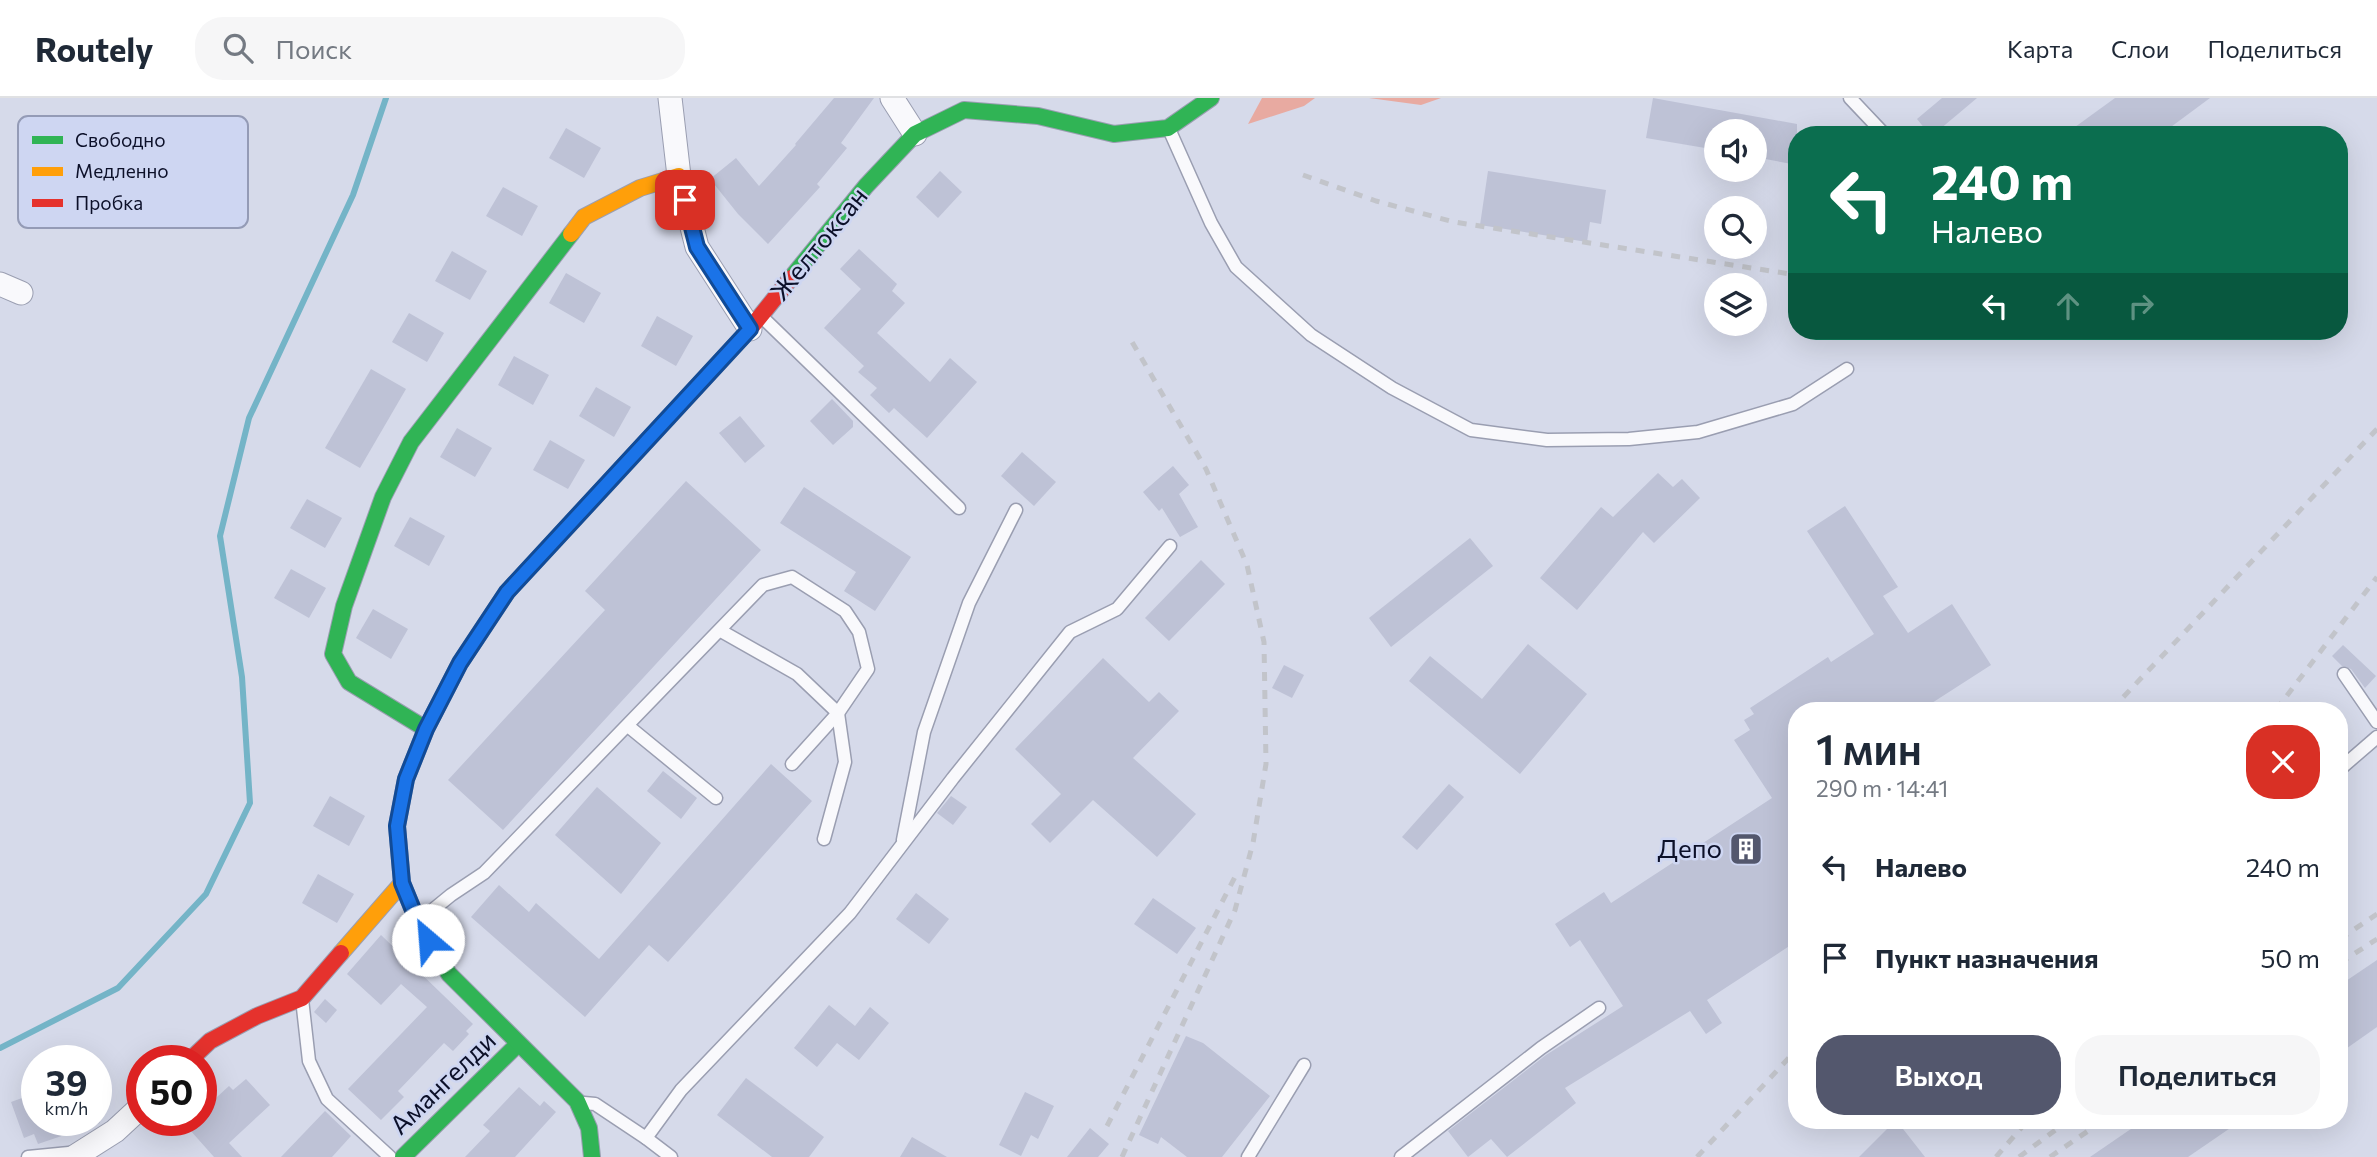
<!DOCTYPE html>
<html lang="ru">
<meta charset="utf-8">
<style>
:root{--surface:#fff;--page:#f6f6f7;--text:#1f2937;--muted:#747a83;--line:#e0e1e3;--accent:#53576d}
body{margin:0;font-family:Commissioner,sans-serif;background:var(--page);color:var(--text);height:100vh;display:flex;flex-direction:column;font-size:26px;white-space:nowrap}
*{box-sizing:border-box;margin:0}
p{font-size:23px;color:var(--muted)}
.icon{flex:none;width:38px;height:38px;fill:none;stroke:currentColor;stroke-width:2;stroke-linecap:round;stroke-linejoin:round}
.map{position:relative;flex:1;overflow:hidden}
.drawer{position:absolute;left:1788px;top:604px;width:560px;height:427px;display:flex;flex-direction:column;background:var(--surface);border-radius:28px;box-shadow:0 7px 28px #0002}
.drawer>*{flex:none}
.banner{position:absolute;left:1788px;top:28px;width:560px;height:214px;border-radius:28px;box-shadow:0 7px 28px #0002;background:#0b6e4f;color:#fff;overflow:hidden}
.controls{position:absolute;left:1704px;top:21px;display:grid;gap:14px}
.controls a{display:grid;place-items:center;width:63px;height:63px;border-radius:50%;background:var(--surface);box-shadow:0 7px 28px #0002;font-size:35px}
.speed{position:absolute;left:21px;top:947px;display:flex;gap:14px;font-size:35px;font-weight:700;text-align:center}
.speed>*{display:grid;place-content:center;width:91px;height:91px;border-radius:50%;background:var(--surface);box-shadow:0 7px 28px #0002;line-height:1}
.speed small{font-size:18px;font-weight:400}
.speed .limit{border:10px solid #d22;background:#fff;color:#111}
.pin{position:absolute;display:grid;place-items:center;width:60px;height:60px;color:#fff;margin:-30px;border-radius:14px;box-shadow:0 4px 10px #0006}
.me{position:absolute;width:77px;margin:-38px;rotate:333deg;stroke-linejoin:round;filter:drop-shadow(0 0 5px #0008)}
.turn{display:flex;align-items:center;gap:24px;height:147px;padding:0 28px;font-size:32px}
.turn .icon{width:91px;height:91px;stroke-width:2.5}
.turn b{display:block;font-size:49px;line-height:60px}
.lanes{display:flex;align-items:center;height:66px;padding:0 28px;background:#0003;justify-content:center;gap:35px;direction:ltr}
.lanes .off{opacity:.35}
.round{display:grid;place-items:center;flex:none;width:74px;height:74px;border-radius:28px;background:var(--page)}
.headline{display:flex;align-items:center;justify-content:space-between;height:119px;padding:0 28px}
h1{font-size:42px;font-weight:600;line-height:52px}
.primary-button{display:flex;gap:14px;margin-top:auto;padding:14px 28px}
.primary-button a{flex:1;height:80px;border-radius:28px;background:var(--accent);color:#fff;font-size:28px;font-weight:600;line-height:80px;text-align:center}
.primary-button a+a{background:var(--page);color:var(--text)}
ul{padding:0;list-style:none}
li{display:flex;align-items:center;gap:21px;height:91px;padding:0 28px}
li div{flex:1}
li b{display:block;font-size:26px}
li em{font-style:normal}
header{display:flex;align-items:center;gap:42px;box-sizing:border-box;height:98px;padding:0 35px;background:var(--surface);border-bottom:2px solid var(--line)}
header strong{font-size:33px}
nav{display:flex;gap:38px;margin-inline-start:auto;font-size:24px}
.search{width:490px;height:63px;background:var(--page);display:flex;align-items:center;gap:18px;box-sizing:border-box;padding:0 24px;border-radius:28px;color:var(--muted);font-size:26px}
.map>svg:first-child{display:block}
.forest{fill:#e8aaa1}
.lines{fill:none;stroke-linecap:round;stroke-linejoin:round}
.stream{stroke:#74b4c7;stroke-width:6}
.building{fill:#bec2d6}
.lane-casing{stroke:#9a9eb1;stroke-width:15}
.street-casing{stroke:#9a9eb1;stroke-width:25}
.fast-casing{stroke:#9a9eb1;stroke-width:18}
.slow-casing{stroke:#9a9eb1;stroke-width:18}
.jam-casing{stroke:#9a9eb1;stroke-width:18}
.lane{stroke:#f9f9fc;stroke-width:12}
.street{stroke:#f9f9fc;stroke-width:23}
.fast{stroke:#30b455;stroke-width:16}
.slow{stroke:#ff9f0a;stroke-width:16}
.jam{stroke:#e5322d;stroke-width:16}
.rail{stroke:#c2c4ca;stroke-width:5;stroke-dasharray:9 9;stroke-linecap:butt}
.route-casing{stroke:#114b97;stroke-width:18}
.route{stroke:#1a73e8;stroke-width:12}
.labels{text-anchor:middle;stroke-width:5;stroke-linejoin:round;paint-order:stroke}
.street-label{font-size:26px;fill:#0c1029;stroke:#ced6f2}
.poi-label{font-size:26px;fill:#0c1029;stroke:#ced6f2;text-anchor:end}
.key{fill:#ced6f2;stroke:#949bb6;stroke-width:2}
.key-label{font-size:19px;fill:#0c1029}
</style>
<header>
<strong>Routely</strong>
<div class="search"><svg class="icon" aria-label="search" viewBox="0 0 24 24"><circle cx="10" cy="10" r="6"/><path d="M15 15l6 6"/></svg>Поиск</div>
<nav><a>Карта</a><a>Слои</a><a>Поделиться</a></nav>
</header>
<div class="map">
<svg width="2377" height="1059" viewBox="0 0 2377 1059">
<rect width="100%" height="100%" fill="#d6daea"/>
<g class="forest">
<polygon points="1262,0 1315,0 1304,8 1248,26"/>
<polygon points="1369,0 1441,0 1421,7"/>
</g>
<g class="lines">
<polyline class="stream" points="0,950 118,890 206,796 250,705 242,579 220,438 249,320 353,97 386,0"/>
</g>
<g class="building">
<polygon points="834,0 874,0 841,45 847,50 817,86 820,89 768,146 738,116 710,81 736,60 759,88 796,47 795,46"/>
<polygon points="1653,0 1797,26 1797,67 1755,59 1755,33 1717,33 1717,52 1646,40"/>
<polygon points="1942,0 1977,0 1933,37 1930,37 1917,21"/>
<polygon points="2115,0 2210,0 2160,37 2064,37"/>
<polygon points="566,30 601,50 584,80 549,60"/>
<polygon points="940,73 962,94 938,120 916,99"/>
<polygon points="1488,73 1606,92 1601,126 1590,124 1587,144 1480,127"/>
<polygon points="503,89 538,108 522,138 486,118"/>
<polygon points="859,151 897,186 892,193 905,205 877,235 930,284 950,260 977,284 927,340 894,310 889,315 870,297 877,290 858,274 864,268 824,230 861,191 840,171"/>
<polygon points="452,153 487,173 470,202 435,183"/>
<polygon points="566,175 601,195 584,225 549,205"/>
<polygon points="409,215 444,235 427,264 392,244"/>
<polygon points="657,218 693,238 676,268 641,248"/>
<polygon points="514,258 549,277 533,307 498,287"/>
<polygon points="371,271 406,291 360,370 325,350"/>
<polygon points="596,289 631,309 614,339 579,318"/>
<polygon points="832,301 853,323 853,329 833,347 810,323"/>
<polygon points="740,318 765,348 745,365 719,335"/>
<polygon points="457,330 492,350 475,379 440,359"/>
<polygon points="550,342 585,362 568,391 533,372"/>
<polygon points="1022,354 1056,384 1034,408 1001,378"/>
<polygon points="1173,368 1189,387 1179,396 1198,429 1180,439 1162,410 1159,413 1143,394"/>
<polygon points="1658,375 1673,389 1682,381 1700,400 1654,445 1643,434 1577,512 1540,480 1601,409 1613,419"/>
<polygon points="686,383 761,452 503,732 448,682 605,512 585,493"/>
<polygon points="804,389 911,459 875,513 844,493 856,474 780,425"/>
<polygon points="307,401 342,420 325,450 290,430"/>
<polygon points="1845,408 1898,489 1883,498 1908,535 1952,506 1991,567 1921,612 1797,612 1797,693 1791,697 1797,707 1797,843 1707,902 1722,925 1706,936 1690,913 1565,990 1576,1005 1507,1059 1491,1041 1468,1059 1448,1033 1546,957 1623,908 1580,842 1570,849 1555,826 1604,794 1611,805 1772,700 1734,642 1750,632 1744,622 1754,616 1750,610 1828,559 1831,564 1874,536 1807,433"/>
<polygon points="410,419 445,438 429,468 394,448"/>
<polygon points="1470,440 1493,468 1391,549 1369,520"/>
<polygon points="1201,462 1225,486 1169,543 1145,520"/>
<polygon points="291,471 326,490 309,520 274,500"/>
<polygon points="373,511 408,531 391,561 356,540"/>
<polygon points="1528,546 1587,596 1520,676 1409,583 1430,558 1482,601"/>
<polygon points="2343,547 2376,578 2365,590 2351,571 2342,568 2332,558"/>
<polygon points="1103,560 1149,604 1159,594 1179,613 1133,660 1196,716 1157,759 1093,702 1050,745 1031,726 1061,696 1015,651"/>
<polygon points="1284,567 1304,577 1292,600 1272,590"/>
<polygon points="771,666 812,703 668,864 649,847 585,919 471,819 499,787 529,814 536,805 599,861"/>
<polygon points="663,673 697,700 681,721 647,693"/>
<polygon points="1449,686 1464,699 1417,752 1402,739"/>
<polygon points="597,689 661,745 621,796 555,737"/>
<polygon points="330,698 365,718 349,748 313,728"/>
<polygon points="951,698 967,709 953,727 937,715"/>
<polygon points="318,776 354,796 337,825 302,805"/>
<polygon points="916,795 949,821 929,846 896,821"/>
<polygon points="1153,800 1196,830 1177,856 1134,826"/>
<polygon points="381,837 473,926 466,933 469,936 453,953 444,945 398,993 404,999 381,1022 348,991 427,909 401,886 381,907 347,876"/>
<polygon points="2377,862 2377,929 2340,955 2340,887"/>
<polygon points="325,901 337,912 326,925 314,914"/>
<polygon points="829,907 855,928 870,909 889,925 859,962 837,945 817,969 794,950"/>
<polygon points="1186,938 1203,945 1270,998 1222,1059 1187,1059 1161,1039 1158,1046 1139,1037"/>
<polygon points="746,980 824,1039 809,1059 772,1059 717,1017"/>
<polygon points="246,981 270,1007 229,1045 242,1059 214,1059 190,1032 210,1014 206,1009 229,988 233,992"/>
<polygon points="519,989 540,1008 544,1003 556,1014 515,1059 465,1059 490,1033 483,1027"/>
<polygon points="1025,994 1054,1008 1038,1041 1031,1037 1021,1058 999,1047"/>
<polygon points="33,996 37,1006 37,1022 99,1022 100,1025 38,1046 34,1036 24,1040 11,1004"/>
<polygon points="325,1013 351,1038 332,1059 281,1059"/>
<polygon points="1896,1022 1925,1059 1859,1059"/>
<polygon points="2144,1022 2242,1022 2188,1059 2090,1059"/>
<polygon points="1090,1030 1109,1046 1098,1059 1067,1059"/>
<polygon points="912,1039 947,1059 900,1059"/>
</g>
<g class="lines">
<defs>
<g id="lane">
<polyline points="1850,0 1885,37"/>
<polyline points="1169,31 1211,125 1236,169 1311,237 1392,290 1471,332 1547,342 1629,341 1698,334 1793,306 1847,271"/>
<polyline points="761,218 959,410"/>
<polyline points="721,533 797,576 838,615 845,664 824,741"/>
<polyline points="2344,576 2377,624"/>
<polyline points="628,628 716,700"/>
<polyline points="2340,671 2377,639"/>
<polyline points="903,742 924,634 969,505 1016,412"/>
<polyline points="418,824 451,797 484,775 763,487 792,479 845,513 859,534 868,571 838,615 792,666"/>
<polyline points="302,901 309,963 327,1001 390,1059"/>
<polyline points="584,1005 595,1006 646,1040 681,992 850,815 953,680 1070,534 1117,511 1170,448"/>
<polyline points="646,1040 671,1059"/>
<polyline points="28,1059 79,1054"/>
<polyline points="1248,1059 1304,967"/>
<polyline points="1401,1059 1541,950 1599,910"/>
</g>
<g id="street">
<polyline points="670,0 679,78 697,149 750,231"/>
<polyline points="892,0 915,36"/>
<polyline points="0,186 21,195"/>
<polyline points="74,1059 115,1033 142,1008"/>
</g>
<g id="fast">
<polyline points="791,180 866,88 915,36 964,12 1038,18 1114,36 1168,30 1211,0"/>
<polyline points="426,631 349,584 333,556 344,508 383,399 411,344 571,136"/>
<polyline points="403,1059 518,946"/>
<polyline points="592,1059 589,1030 577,1003 449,876 418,824 402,785 397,728 406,681 426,631 460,565 507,494 668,320"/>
</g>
<g id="slow">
<polyline points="571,136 584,119 640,90 679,78"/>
<polyline points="341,855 402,785"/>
</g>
<g id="jam">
<polyline points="668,320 750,231 791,180"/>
<polyline points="190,962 210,943 257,918 302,900 341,855"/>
</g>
</defs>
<use href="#lane" class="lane-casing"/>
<use href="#street" class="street-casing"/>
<use href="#fast" class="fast-casing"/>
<use href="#slow" class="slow-casing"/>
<use href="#jam" class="jam-casing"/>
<use href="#lane" class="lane"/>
<use href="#street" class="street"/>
<use href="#fast" class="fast"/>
<use href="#slow" class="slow"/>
<use href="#jam" class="jam"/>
<g class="rail">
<polyline points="1303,77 1376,103 1454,124 1797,177"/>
<polyline points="2111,612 2377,331"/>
<polyline points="2276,612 2377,479"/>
<polyline points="2340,841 2377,816"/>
<polyline points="2340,865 2377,841"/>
<polyline points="1107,1028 1238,773"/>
<polyline points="1122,1059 1235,812 1253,745 1266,666 1264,544 1247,467 1206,371 1128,237"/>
<polyline points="1697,1059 1797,951"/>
<polyline points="1996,1059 2028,1022"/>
<polyline points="2019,1059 2069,1022"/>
<polyline points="2050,1059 2104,1022"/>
</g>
</g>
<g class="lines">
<defs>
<polyline id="route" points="428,842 418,824 402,785 397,728 406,681 426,631 460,565 507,494 750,231 697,149 685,102"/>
</defs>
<use href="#route" class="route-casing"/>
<use href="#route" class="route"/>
</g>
<defs>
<symbol id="building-square" viewBox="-11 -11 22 22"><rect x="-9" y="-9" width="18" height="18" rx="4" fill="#53576d" stroke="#ced6f2"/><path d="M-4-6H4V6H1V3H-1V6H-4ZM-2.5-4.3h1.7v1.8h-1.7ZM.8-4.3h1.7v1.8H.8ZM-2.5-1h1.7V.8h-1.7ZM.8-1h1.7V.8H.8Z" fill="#fff"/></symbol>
</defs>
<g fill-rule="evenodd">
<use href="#building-square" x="1727" y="732" width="38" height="38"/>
</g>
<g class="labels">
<g class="street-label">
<text transform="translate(819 146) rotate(-51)" y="9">Желтоксан</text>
<text transform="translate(443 985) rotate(-44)" y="9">Амангелди</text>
</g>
<g class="poi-label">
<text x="1722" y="760">Депо</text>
</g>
</g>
<rect x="18" y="18" width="230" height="112" rx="10" class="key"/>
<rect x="32" y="38" width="31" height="8" fill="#30b455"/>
<rect x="32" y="69" width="31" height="9" fill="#ff9f0a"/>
<rect x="32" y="101" width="31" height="8" fill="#e5322d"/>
<g class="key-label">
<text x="75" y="49">Свободно</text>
<text x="75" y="80">Медленно</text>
<text x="75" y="112">Пробка</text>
</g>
</svg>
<div class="controls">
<a><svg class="icon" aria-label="sound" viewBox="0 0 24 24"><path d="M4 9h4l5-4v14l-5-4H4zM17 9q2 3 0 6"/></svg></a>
<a><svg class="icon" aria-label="search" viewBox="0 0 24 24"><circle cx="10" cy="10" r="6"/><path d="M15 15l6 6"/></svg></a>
<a><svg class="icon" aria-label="layers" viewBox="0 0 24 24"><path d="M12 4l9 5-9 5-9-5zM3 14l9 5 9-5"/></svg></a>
</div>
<div class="speed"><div>39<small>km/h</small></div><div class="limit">50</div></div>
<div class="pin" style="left:685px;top:102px;background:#d93025"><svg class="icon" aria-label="arrive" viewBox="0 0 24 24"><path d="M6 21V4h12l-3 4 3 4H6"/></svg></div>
<svg class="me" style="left:428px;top:842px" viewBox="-20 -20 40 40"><circle r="19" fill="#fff"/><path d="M0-13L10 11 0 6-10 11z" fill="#1a73e8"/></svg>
<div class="banner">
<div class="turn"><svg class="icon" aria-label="left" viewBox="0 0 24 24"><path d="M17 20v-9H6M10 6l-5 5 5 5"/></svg><div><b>240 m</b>Налево</div></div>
<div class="lanes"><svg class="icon" aria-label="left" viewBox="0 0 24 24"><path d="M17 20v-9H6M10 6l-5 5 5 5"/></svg><svg class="icon off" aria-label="ahead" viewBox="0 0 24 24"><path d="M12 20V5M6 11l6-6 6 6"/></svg><svg class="icon off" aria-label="right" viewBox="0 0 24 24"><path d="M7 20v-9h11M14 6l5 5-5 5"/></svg></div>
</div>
<section class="drawer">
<div class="headline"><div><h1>1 мин</h1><p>290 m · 14:41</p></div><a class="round" style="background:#d93025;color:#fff"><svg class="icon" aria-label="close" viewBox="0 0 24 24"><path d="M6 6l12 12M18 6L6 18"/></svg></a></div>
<ul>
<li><svg class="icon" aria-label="left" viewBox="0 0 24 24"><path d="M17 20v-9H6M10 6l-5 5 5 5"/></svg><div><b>Налево</b></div><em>240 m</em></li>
<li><svg class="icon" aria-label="arrive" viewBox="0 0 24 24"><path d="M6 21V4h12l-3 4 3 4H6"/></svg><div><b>Пункт назначения</b></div><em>50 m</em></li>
</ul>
<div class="primary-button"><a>Выход</a><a>Поделиться</a></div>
</section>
</div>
